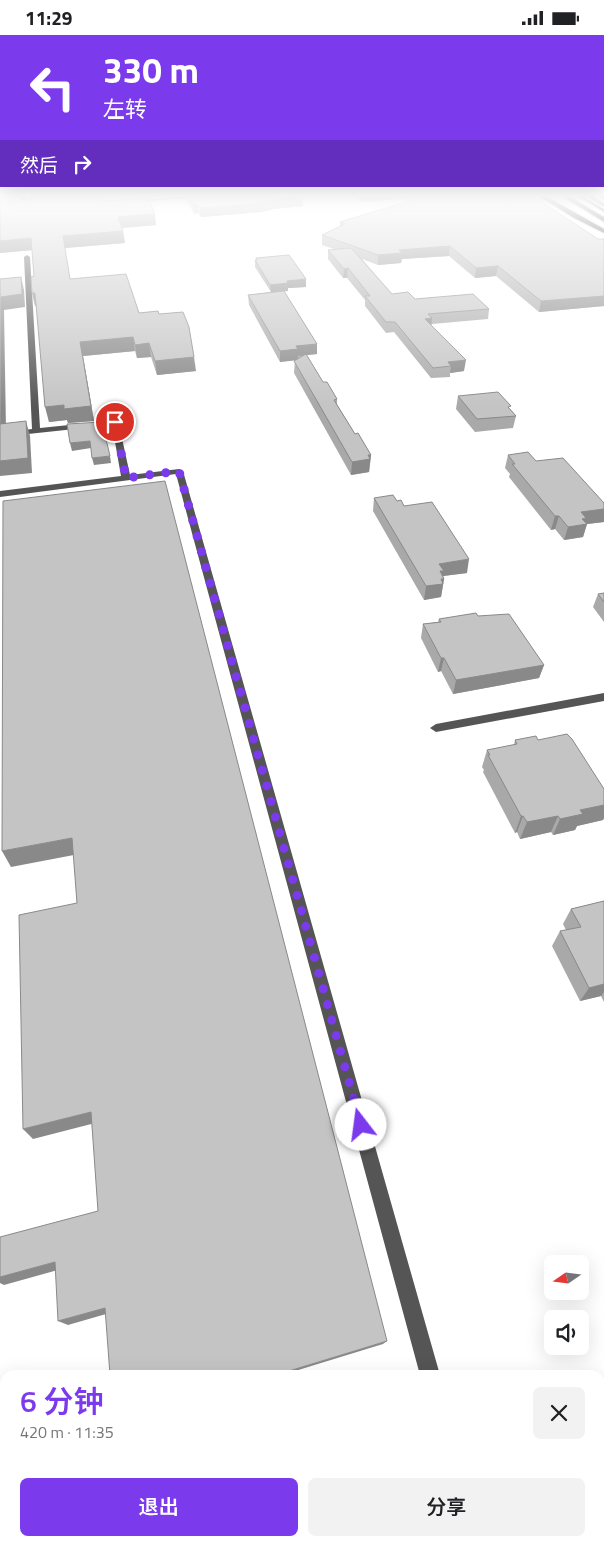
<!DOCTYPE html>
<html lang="zh">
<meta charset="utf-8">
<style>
:root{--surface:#fff;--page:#f2f2f2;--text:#202124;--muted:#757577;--accent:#7c3aed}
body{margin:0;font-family:"Titillium Web","Noto Sans SC",sans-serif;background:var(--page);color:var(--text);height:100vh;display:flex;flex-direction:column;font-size:19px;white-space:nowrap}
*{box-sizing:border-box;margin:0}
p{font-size:16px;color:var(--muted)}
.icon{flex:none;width:28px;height:28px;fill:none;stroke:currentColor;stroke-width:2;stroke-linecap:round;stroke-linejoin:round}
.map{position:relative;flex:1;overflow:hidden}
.panel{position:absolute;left:0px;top:1335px;width:605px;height:176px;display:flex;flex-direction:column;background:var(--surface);border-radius:15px 15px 0 0;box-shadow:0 5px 20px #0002}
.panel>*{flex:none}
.hud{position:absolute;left:0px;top:0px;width:605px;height:152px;box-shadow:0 5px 20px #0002;background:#7c3aed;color:#fff;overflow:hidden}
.needle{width:32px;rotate:256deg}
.fabs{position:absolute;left:544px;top:1220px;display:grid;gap:10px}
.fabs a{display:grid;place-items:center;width:45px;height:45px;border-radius:8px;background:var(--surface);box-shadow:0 5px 20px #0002;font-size:25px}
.pin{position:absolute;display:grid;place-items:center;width:42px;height:42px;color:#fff;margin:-21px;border:2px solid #fff;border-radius:50%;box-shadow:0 1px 5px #0007}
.me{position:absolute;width:55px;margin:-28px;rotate:345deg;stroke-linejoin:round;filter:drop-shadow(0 0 4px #0008)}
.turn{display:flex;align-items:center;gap:18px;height:105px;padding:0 20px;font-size:22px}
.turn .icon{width:65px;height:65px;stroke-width:2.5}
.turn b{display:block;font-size:35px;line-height:42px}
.then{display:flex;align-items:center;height:48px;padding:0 20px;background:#0003;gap:10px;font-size:19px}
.round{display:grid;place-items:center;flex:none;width:52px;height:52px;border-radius:8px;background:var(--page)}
.head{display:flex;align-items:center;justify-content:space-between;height:85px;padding:0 20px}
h1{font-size:30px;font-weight:600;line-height:38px;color:var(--accent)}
.primary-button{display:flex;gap:10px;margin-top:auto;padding:10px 20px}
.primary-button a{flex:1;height:58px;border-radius:8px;background:var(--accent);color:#fff;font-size:20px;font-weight:600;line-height:58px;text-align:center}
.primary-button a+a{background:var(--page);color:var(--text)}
.status{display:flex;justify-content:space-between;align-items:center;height:35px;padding:0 25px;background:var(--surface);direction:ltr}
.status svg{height:14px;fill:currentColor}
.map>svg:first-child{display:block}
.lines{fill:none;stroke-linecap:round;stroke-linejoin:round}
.major-casing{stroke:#dbdbdb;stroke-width:3}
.highway-casing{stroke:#dbdbdb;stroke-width:3}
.minor{fill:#555;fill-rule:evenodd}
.major{fill:#000;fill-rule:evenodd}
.highway{fill:#000;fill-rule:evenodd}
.wall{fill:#a9a9a9}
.shaded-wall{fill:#898989}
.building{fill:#c4c4c4;stroke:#898989}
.route{stroke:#7c3aed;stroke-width:9;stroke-dasharray:0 16.2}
</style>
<div class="status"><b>11:29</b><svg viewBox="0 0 49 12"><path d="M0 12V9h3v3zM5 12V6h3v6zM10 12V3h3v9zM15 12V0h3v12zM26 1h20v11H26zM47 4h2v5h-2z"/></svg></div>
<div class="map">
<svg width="604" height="1511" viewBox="0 0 604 1511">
<rect width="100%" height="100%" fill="#fff"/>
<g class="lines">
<defs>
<g id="major">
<polygon points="576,160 581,160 604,174 604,177"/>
<polygon points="596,160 604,162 604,165"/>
</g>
<g id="highway">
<polygon points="537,160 544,160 604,194 604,198 574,183"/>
<polygon points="560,160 567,160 604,182 604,187"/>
<polygon points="584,160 591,160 604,168 604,172"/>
</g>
</defs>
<use href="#major" class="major-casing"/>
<use href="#highway" class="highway-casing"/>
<g class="minor">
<polygon points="22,160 26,160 27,171 34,171 36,173 23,174"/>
<polygon points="200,160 225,160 134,167 132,166"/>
<polygon points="27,220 30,222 40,393 118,385 130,440 179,434 183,436 440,1340 420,1340 176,439 0,462 0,456 121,441 112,390 0,402 0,398 32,394 24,222"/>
<polygon points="604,658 604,666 436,697 430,693 436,689"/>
<polygon points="268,1506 301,1506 299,1511 266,1511"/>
</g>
<use href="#major" class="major"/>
<use href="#highway" class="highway"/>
</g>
<g class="wall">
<polygon points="0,160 20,163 23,165 28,165 27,160 102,160 103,166 156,190 122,193 125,208 65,213 70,244 139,278 159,279 196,336 157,340 151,322 137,323 135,316 83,321 94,386 68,388 67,385 49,387 36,271 35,271 34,241 32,215 0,218"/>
<polygon points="184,160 302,160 303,171 273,174 262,177 201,182 198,178 194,179 186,165 186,160"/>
<polygon points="353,160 531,160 598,204 604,204 604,271 539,277 496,241 475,243 449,221 402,224 401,228 378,230 362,224 392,259 415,264 489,274 488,284 432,289 431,290 464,336 450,338 450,342 431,343 394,297 386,298 365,271 365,265 347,243 343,243 328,224 328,215 334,214 322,210 322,200 340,191 340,187 423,162 360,167"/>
<polygon points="256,223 306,252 288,253 288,256 284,256 317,309 317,319 307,320 323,347 337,364 337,370 355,399 371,420 369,437 351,440 294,338 295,325 280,327 249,270 248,260 271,257 255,232 255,225 256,225"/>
<polygon points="458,361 511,375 516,381 513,393 475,397 456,374"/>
<polygon points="508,420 536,426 604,468 604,487 587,489 583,502 564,505 555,494 551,495 509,442 510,439 505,433"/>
<polygon points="374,463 397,466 404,471 467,538 443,541 444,544 441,562 424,565 373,476"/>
<polygon points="604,558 604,587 593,572 598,559"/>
<polygon points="478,581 544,630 539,643 453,659 441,636 438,637 421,603 423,589 438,587 439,584"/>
<polygon points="515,705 538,705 604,754 604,783 603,785 577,791 575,795 553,800 551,797 520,804 517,797 515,798 483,737 484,735 482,732 487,715 514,710"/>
<polygon points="604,866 604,967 601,961 580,966 552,911 560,896 566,895 563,889 571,874"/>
</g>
<g class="shaded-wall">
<polygon points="302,160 303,171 273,174 262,177 201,182 200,173 273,165"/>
<polygon points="360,160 429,160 429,162 360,167"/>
<polygon points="193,169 197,169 198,178 194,179"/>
<polygon points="155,179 156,190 120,193 118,182"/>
<polygon points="123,196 125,208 65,213 72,256 63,201"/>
<polygon points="31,203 34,215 0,218 0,229 0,206"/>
<polygon points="450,211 449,221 402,224 401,228 378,230 378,220 399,215"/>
<polygon points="498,231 496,241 475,243 476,233"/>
<polygon points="348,233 347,243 343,243 344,234"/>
<polygon points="21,242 24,255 25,272 4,275 6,395 0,396 1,262"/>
<polygon points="306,244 306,252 288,253 288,256 271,258 270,250 287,246"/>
<polygon points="32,258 35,258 38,271 35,271"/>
<polygon points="604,261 604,271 539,277 541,266"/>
<polygon points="432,283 431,293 425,284"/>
<polygon points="133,302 135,316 83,321 94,386 68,388 67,385 49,387 45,372 64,370 80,307"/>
<polygon points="149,308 151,322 137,323 135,310"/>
<polygon points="317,309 317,319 298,321 298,325 280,327 280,316 296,311"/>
<polygon points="194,322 196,336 157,340 155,326"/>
<polygon points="466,325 464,336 450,338 451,331 448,327"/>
<polygon points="26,386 30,401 32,438 0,441 0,426"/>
<polygon points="90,406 91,413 72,416 70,408"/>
<polygon points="368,420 371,420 369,437 351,440 352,427"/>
<polygon points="110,421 111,428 94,430 92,423"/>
<polygon points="604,474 604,487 587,489 583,502 564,505 568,492 581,477"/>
<polygon points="555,481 559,481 555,494 551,495"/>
<polygon points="469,524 467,538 443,541 444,544 441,562 424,565 426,551 439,529"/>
<polygon points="441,623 444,623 441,636 438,637"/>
<polygon points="544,630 539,643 453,659 456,645"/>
<polygon points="604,770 604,783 603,785 577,791 575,795 553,800 560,784 580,775"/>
<polygon points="521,781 523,781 517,797 515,798"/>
<polygon points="558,781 551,797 520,804 527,787"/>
<polygon points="72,803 79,819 11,832 2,816"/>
<polygon points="604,949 604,957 601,961 580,966 589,953"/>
<polygon points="91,1077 99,1087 33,1104 23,1094"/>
<polygon points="55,1227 65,1233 4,1250 0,1248 0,1242"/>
<polygon points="105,1273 113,1277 68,1290 58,1286"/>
<polygon points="387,1306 383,1309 282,1340 276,1340"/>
</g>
<g class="building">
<polygon points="0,160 18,160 19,162 23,165 92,160 102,160 103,166 148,163 155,179 118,182 123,196 63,201 70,244 126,239 139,278 158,276 159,279 183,277 189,292 194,322 155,326 149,308 135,310 133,302 80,307 91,371 64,374 64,370 45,372 35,258 32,258 31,242 34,241 31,203 0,206"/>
<polygon points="188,160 301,160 303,162 273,165 262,168 200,173 197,169 193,169"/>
<polygon points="430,160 531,160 598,204 604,204 604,261 541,266 498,231 476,233 450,211 399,215 402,218 378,220 322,200 345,189 340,187 343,186"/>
<polygon points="351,213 392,259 408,257 415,264 473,259 489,274 428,279 432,283 425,284 466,325 448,327 451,331 433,333 395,287 386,287 365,261 370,261 348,233 344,234 328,215"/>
<polygon points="289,220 306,244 287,246 288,248 270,250 255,225 257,225 256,223"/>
<polygon points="21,242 22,259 1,262 1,381 0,381 0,244"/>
<polygon points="284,256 317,309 296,311 298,314 280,316 248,260"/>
<polygon points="306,319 323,347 327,347 337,364 334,365 355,399 358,398 371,420 368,420 370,424 352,427 294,326"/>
<polygon points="498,357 511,371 508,372 516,381 477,384 458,361"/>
<polygon points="26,386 28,423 0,426 0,389"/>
<polygon points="102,387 110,421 92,423 90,406 70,408 67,389"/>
<polygon points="528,417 536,426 563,423 604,468 604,474 581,477 586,483 582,484 587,489 568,492 559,481 555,481 512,429 515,429 508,420"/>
<polygon points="165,446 387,1306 276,1340 110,1340 105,1273 58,1286 55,1227 0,1242 0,1202 98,1176 91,1077 23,1094 19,880 77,868 72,803 2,816 3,466"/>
<polygon points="393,460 397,466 401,465 404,471 432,467 469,524 439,529 444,536 440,536 444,544 441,544 443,549 426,551 374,463"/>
<polygon points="604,558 604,567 598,559"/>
<polygon points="476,578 478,581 509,579 544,630 456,645 444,623 441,623 423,589 441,587 439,584"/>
<polygon points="567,699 572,704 604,754 604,770 580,775 583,779 560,784 558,781 527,787 523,781 521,781 488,720 490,720 487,715 517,709 515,705 536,701 538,705"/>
<polygon points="604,866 604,949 589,953 560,896 581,892 571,874"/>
</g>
<linearGradient id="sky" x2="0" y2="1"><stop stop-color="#8cadcc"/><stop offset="0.43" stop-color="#fff"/><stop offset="1" stop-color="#fff" stop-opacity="0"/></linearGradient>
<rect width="604" height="372" fill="url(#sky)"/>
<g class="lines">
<polyline class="route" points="115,387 126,443 179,436 361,1090"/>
</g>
</svg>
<div class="fabs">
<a><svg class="needle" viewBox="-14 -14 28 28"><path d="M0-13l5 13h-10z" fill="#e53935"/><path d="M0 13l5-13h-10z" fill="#757577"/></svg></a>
<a><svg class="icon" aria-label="sound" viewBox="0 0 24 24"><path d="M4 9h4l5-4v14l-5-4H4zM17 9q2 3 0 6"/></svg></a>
</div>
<div class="pin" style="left:115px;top:387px;background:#d93025"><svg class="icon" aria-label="arrive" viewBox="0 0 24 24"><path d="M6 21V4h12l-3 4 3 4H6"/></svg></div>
<svg class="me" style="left:361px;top:1090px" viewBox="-20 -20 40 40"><circle r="19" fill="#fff"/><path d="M0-13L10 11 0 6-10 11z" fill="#7c3aed"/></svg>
<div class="hud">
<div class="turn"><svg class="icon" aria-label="left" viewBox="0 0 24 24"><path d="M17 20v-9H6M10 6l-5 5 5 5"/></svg><div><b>330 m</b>左转</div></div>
<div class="then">然后<svg class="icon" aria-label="right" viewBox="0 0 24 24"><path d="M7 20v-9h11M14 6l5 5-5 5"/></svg></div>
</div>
<section class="panel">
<div class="head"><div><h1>6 分钟</h1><p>420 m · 11:35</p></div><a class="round"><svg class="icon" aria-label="close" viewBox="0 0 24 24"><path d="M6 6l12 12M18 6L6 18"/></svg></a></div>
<div class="primary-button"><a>退出</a><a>分享</a></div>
</section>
</div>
